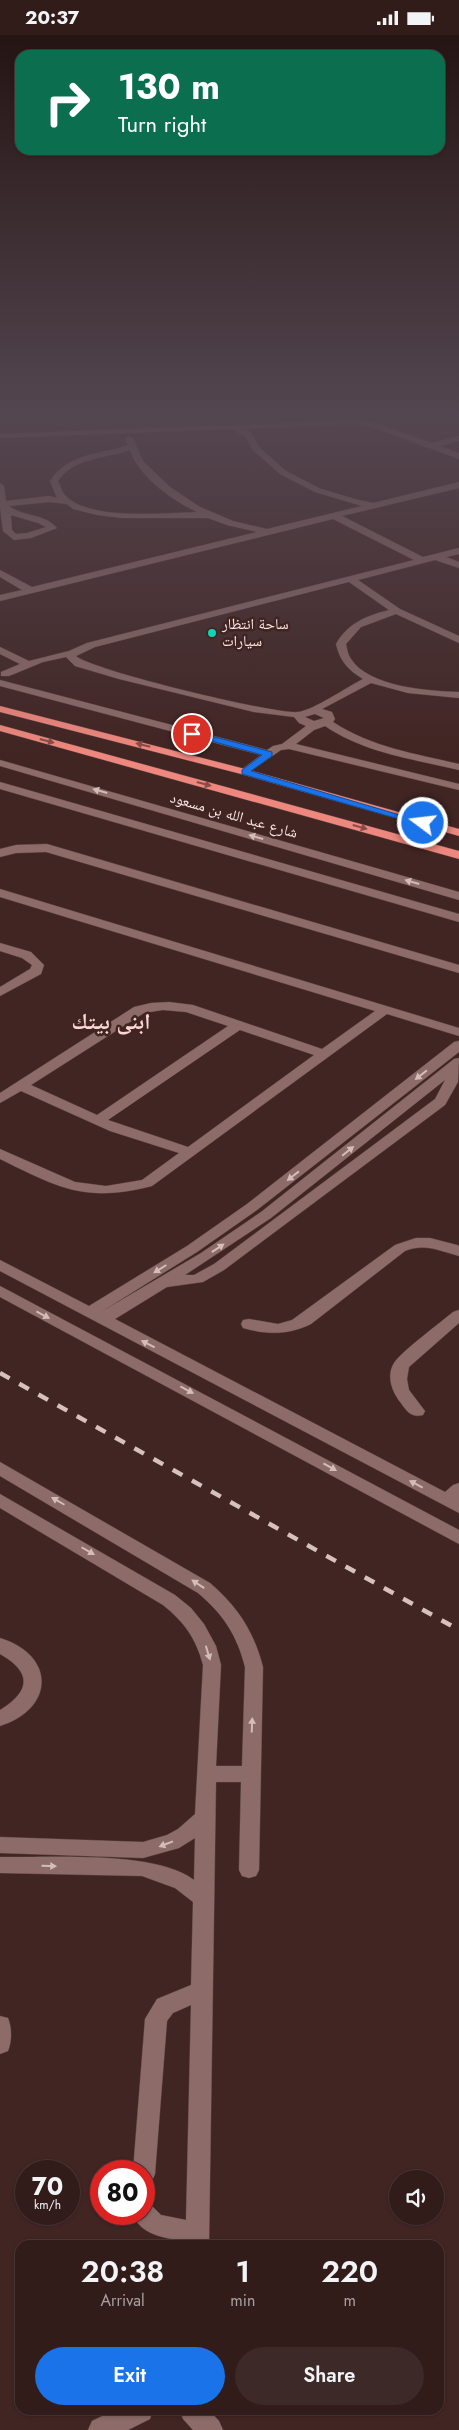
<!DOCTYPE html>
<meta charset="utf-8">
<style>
:root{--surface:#311c1a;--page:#3d2927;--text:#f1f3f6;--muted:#a8a1a2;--line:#4c3a39;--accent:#1a73e8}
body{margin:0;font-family:Jost,"Noto Naskh Arabic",sans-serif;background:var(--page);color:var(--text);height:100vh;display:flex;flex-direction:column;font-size:19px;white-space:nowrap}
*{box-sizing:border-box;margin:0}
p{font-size:16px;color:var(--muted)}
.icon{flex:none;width:28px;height:28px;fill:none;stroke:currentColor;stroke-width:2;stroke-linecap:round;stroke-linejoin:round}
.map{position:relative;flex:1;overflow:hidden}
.details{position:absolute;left:15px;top:2205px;width:429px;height:175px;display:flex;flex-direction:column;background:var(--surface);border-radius:15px;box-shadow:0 1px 4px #0004,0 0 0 1px var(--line)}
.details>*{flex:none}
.banner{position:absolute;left:15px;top:15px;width:430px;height:105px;border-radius:15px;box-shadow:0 1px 4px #0004,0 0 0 1px var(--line);background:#0b6e4f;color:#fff;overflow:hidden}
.controls{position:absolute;left:389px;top:2135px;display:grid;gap:10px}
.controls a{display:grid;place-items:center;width:55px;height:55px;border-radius:50%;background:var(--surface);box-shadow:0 1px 4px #0004,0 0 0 1px var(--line);font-size:25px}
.speed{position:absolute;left:15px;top:2125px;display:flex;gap:10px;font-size:25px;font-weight:700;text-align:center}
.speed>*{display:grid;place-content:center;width:65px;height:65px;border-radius:50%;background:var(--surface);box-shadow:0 1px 4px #0004,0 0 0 1px var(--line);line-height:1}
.speed small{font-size:12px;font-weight:400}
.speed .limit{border:8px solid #d22;background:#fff;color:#111}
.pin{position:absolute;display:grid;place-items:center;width:42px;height:42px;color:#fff;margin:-21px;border:2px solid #fff;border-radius:50%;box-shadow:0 1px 5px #0007}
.me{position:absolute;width:55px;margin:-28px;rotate:285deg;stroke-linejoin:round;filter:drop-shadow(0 0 4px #0008)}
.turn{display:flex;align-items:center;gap:18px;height:105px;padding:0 20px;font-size:22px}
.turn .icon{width:65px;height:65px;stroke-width:2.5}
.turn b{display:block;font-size:35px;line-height:42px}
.eta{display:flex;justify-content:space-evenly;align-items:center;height:85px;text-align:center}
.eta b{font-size:30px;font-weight:600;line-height:35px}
.cta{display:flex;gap:10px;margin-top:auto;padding:10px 20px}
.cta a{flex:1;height:58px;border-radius:30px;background:var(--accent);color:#fff;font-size:20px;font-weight:600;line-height:58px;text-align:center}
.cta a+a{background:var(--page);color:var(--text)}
.status{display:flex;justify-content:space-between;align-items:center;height:35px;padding:0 25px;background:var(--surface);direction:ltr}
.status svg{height:14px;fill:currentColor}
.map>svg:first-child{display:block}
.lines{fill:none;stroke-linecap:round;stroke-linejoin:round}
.minor-casing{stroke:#594240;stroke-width:1}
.highway-casing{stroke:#594240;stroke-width:1}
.minor{fill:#8c6b68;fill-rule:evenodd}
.highway{fill:#ee877d;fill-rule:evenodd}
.rail{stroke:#d6c1be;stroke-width:4.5;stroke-dasharray:11 11;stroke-linecap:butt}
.oneway{fill:#864c47}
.oneway2{fill:#d4bcb9}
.route{fill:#1a73e8;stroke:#114b97}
.poi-dot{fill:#0fd5b4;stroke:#412523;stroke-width:2}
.labels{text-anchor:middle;stroke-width:5;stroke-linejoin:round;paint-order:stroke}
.far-poi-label{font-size:15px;fill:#fbe8e5;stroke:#412523;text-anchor:start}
.far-street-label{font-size:15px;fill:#fbe8e5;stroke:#412523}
.district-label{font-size:22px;font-weight:bold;fill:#fbd6d2;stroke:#412523}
</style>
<div class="status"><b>20:37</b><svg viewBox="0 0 49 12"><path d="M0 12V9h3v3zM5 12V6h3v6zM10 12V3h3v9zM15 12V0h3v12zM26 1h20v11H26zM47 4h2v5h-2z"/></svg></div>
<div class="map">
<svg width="459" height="2395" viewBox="0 0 459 2395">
<rect width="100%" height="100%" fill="#412523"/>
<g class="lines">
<defs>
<g id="minor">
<path d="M 356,385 L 377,388 L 432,408 L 459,401 L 459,406 L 440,411 L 459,418 L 459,424 L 372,392 L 356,389 L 243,394 L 251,397 L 259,412 L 286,436 L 321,454 L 355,464 L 373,468 L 459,447 L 459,453 L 342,481 L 423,522 L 459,513 L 459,519 L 446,522 L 459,527 L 459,533 L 435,525 L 358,545 L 400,574 L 459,601 L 459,608 L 396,579 L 361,592 L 346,609 C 347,614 348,620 351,624 C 369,652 428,656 459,657 L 459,663 L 408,658 L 371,648 L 322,674 L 332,677 L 335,684 L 333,687 C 371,712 416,719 459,729 L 459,735 C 413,724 365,718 325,691 L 314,695 L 296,709 L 459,749 L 459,755 L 289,714 L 281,715 L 245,740 L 239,737 L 241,735 L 261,720 L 0,651 L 0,645 L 267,715 L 273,711 L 282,709 L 306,691 L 299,688 L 294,682 L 254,677 L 119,644 L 75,631 L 66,622 L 43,627 L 9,641 L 1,641 L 1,637 L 20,629 L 0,619 L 0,612 L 29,626 L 69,616 L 87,608 L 414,525 L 333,484 L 0,566 L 0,560 L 22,555 L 0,542 L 0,535 L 32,552 L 257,497 L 227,490 L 208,483 L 122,483 L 97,480 L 73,474 L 67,469 L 49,467 L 9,471 C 23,482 44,478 57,493 L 31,503 L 14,505 L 3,496 L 0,472 L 0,448 L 4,451 L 6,466 L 49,461 L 57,463 L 50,446 C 68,418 99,420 128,410 L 125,403 L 129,401 L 133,403 L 143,426 L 170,452 L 200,472 L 233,486 L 267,494 L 362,471 L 315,457 L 280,439 L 253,415 L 245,401 L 231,394 L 0,403 L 0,399 ZM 130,415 C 139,442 172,465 197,477 C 166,478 87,486 65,460 C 62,457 60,450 58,446 C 74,422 105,424 130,415 ZM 11,480 L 38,488 L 46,492 L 27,498 L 16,499 L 12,495 ZM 349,547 L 389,575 C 366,581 348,588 336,609 C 340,626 348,635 363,644 C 347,652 314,675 298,677 C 276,680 91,635 76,621 L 95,612 ZM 315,679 L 324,683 L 314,686 L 305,682 Z"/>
<polygon points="0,725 459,857 459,865 0,731"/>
<polygon points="0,747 459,879 459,887 0,754"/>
<polygon points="47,809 459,930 459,938 46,817 16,818 0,822 0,814 16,810"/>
<path d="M 0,854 L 459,993 L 459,1001 L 387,979 L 152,1151 C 85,1168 59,1153 0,1124 L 0,1114 L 75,1147 L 106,1151 L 142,1145 L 179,1118 L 110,1096 L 21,1056 L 0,1068 L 0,1058 L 134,972 L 151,968 L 169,967 L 193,970 L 322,1014 L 375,976 L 0,862 ZM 163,975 L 186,977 L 228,991 L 97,1080 L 31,1050 L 144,978 ZM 240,995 L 314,1020 L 188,1112 L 108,1085 Z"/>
<polygon points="0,908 31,917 44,930 41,939 0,961 0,952 30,934 32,930 22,923 0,916"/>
<path d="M 459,1006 L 459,1017 L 257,1175 L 197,1217 L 101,1277 L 201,1218 L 261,1177 L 454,1024 L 459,1023 L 458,1047 L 445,1070 L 224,1235 L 203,1247 L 167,1252 L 115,1284 L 445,1457 L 453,1450 L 459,1448 L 459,1478 L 0,1236 L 0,1225 L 89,1271 L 187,1211 L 247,1169 L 454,1007 ZM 445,1045 L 435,1064 L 214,1229 L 194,1240 L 185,1240 L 271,1183 Z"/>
<path d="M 416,1203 L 430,1203 L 457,1210 L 459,1211 L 459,1221 C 439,1216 426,1208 405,1216 L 311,1289 C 288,1300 268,1300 243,1293 L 241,1289 L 243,1285 L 249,1284 L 278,1289 L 292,1285 L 395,1210 Z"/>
<polygon points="0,1251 459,1495 459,1509 0,1262"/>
<path d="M 459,1275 L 459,1288 L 409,1332 L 407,1344 L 409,1355 L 425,1376 L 423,1380 C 412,1383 407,1377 401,1368 C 392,1357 386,1341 394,1328 C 402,1316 440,1288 453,1277 Z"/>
<path d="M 0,1427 L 210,1548 C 238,1572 254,1597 263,1632 L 259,1835 L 256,1841 L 249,1843 L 242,1841 L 239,1835 L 241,1747 L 216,1747 L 209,2210 L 185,2210 L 185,2207 C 164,2202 142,2201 132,2179 L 144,2179 L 144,2168 L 152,2171 L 161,2180 L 186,2185 L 191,1970 L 173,1978 L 167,1986 L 155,2139 L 152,2146 L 144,2150 L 144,2136 L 133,2136 L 145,1984 L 157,1964 L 191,1950 L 193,1867 L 175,1853 L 142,1841 L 0,1838 L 0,1822 C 50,1823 155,1815 194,1845 L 195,1803 L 179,1813 L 143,1823 L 0,1818 L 0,1802 L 143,1807 L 167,1800 L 178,1794 L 195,1779 L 203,1630 C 196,1603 184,1587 163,1570 L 0,1473 L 0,1459 L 175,1560 L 191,1573 L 204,1589 L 216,1611 L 221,1630 L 216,1731 L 242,1731 L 245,1632 C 237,1600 223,1579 198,1558 L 0,1441 Z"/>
<path d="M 0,1603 C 56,1620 55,1674 0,1691 L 0,1675 C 31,1656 32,1637 0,1619 Z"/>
<path d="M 0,1981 L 8,1983 C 12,1993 12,2006 8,2016 L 0,2019 Z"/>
<polygon points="115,2375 153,2375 150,2384 128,2395 88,2395 92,2386"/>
<polygon points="180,2375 209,2375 219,2386 223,2395 193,2395 183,2384"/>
</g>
<g id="highway">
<polygon points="0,671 249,735 459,794 459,801 241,739 0,677"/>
<polygon points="0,690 459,816 459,824 0,696"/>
</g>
</defs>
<use href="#minor" class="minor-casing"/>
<use href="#highway" class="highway-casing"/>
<use href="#minor" class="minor"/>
<use href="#highway" class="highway"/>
<polyline class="rail" points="0,1338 459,1595"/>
</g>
<defs><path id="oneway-solid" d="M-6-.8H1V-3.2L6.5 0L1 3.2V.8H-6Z" transform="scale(1.25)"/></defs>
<g class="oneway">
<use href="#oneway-solid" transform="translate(47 706) rotate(15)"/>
<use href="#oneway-solid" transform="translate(143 710) rotate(-166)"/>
<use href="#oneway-solid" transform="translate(204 749) rotate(15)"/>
<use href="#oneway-solid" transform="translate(360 792) rotate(16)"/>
</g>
<g class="oneway2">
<use href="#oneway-solid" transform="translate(100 756) rotate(-164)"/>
<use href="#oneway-solid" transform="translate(256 802) rotate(-164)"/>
<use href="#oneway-solid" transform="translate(412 847) rotate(-164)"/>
<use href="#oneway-solid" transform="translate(421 1040) rotate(142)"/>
<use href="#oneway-solid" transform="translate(348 1116) rotate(-39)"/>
<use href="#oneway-solid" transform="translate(293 1141) rotate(142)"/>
<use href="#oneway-solid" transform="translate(218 1213) rotate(-34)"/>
<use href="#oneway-solid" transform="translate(160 1234) rotate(148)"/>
<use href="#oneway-solid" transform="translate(43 1280) rotate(28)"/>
<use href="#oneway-solid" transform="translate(148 1309) rotate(-153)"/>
<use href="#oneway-solid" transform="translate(187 1355) rotate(28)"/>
<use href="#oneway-solid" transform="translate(330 1432) rotate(29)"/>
<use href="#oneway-solid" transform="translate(416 1449) rotate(-152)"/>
<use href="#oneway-solid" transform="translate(58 1466) rotate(-150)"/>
<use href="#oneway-solid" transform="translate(88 1516) rotate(30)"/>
<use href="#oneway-solid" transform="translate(198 1549) rotate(-147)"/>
<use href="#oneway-solid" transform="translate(208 1618) rotate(73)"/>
<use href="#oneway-solid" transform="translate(252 1690) rotate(-88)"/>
<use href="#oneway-solid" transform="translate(166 1809) rotate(159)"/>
<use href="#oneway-solid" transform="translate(49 1831) rotate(1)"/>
</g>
<linearGradient id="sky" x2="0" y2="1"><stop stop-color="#241413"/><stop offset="0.53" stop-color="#544650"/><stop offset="1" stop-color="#544650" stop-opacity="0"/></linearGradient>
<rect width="459" height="716" fill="url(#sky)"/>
<polygon class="route" points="192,696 272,717 272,721 251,736 427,788 420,790 242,739 242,735 262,720 189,700 188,699"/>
<circle class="poi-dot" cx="212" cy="598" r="5"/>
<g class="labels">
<g class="far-poi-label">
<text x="222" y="594">ساحة انتظار<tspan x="222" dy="17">سيارات</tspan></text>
</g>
<g class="far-street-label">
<text transform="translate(234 780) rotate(16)" y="5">شارع عبد الله بن مسعود</text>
</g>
<g class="district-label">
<text x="111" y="994">ابنى بيتك</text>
</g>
</g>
</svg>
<div class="controls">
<a><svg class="icon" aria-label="sound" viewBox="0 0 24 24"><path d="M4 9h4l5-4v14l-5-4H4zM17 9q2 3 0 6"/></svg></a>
</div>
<div class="speed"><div>70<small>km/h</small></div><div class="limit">80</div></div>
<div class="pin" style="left:192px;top:699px;background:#d93025"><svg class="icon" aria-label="arrive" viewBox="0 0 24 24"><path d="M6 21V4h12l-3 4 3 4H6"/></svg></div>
<svg class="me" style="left:423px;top:788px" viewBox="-20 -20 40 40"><circle r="17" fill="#1a73e8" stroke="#fff" stroke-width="3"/><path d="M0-11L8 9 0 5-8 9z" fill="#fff"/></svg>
<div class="banner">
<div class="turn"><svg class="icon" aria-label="right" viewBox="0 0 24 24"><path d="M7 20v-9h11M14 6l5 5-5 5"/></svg><div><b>130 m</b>Turn right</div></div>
</div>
<section class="details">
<div class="eta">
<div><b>20:38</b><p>Arrival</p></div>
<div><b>1</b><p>min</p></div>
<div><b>220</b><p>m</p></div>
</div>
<div class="cta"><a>Exit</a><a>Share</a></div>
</section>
</div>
